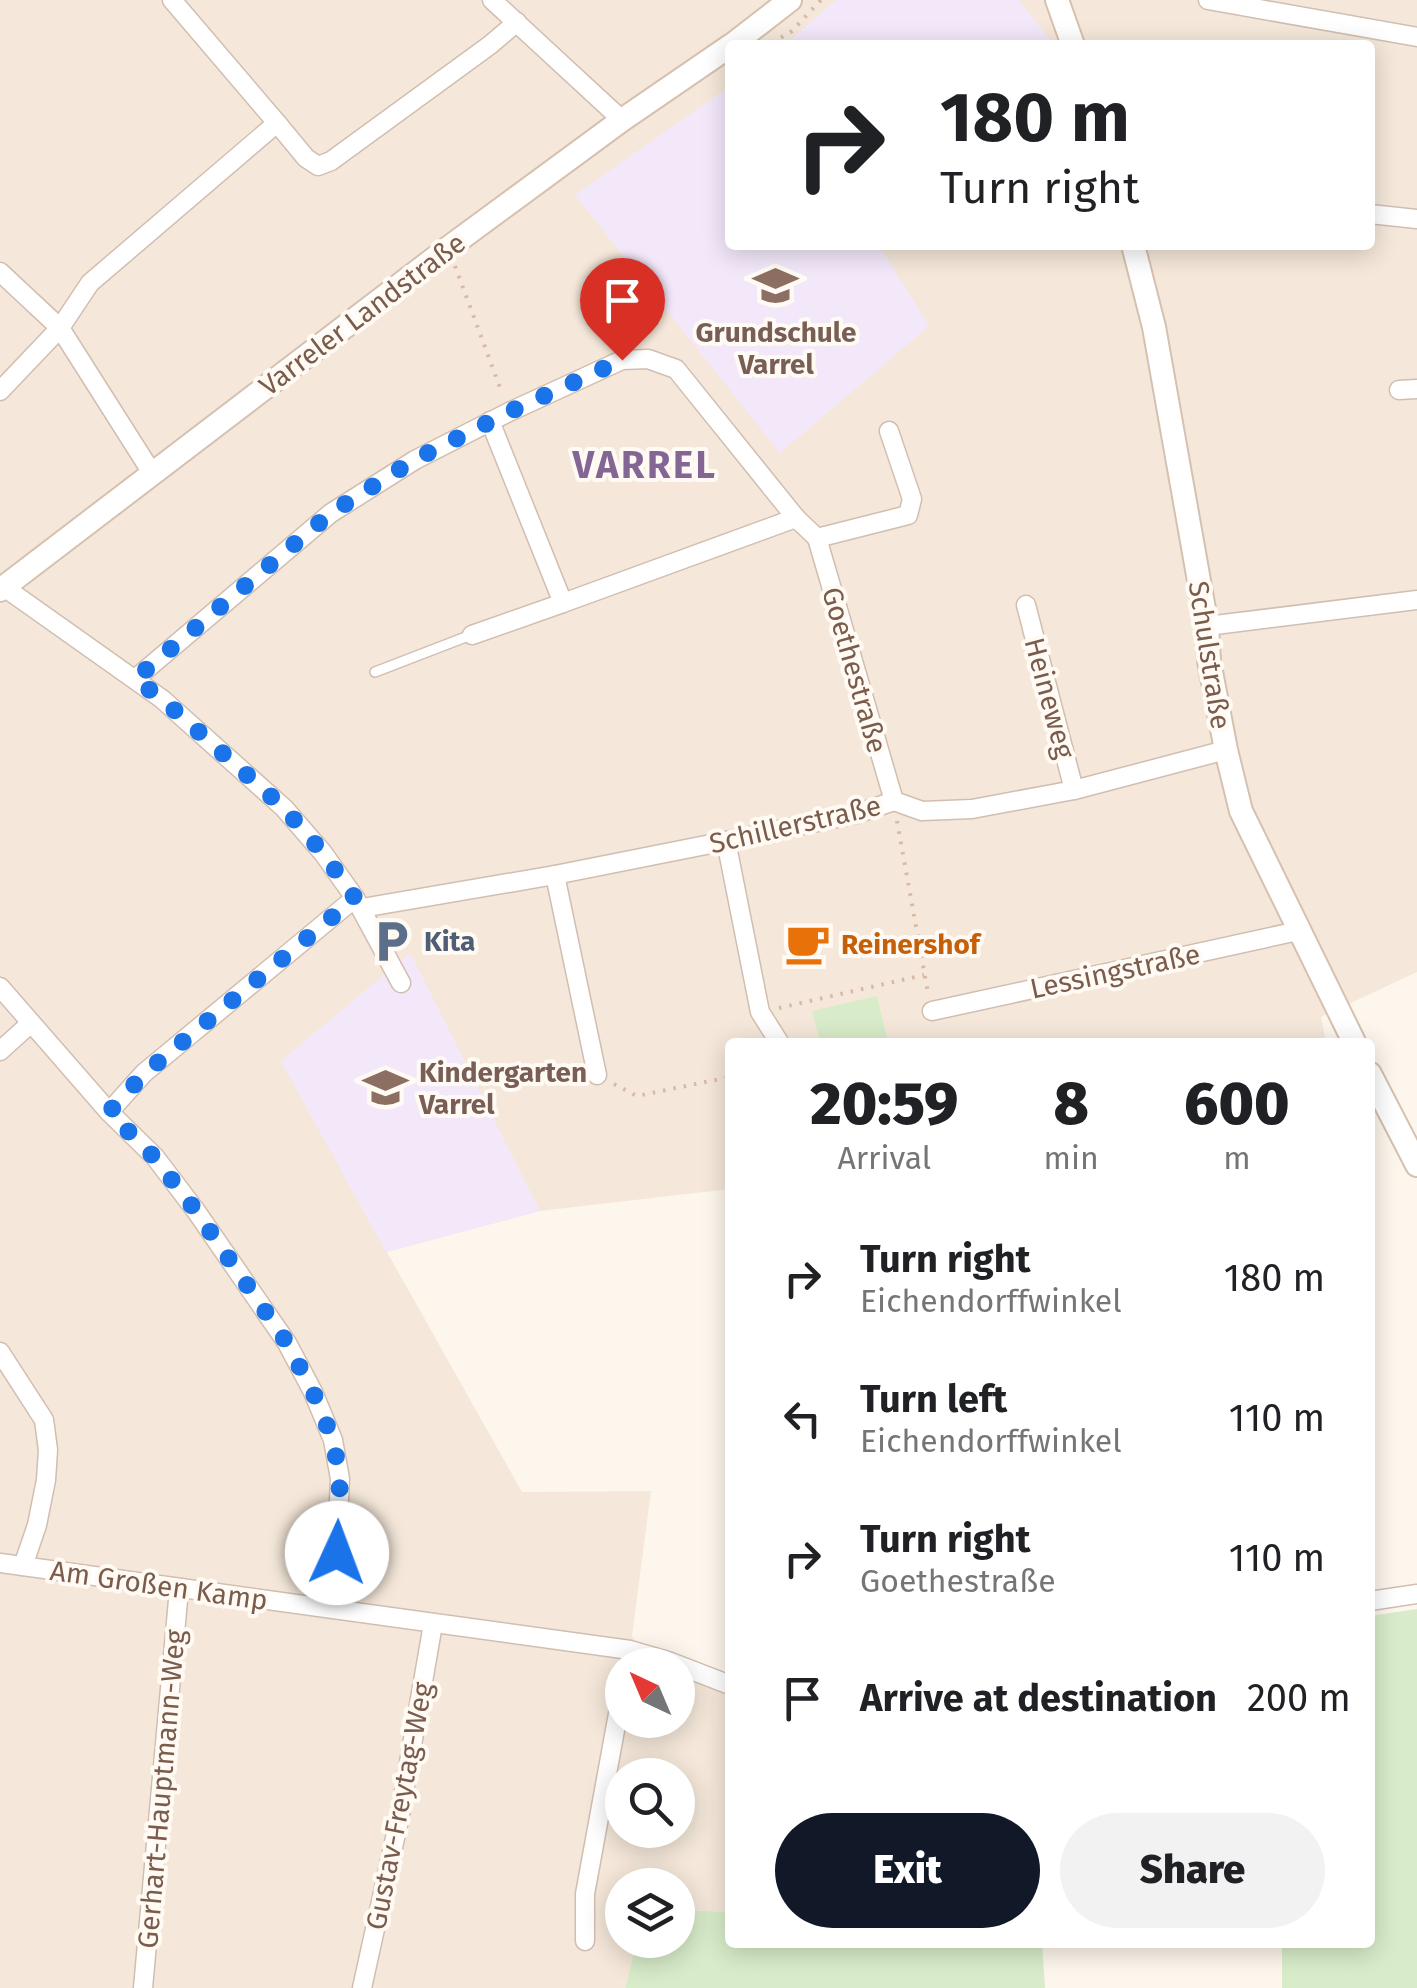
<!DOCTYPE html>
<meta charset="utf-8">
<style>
:root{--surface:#fff;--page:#f2f2f2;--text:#202124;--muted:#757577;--accent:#111827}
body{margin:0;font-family:"Fira Sans",sans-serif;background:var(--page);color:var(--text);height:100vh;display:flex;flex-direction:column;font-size:38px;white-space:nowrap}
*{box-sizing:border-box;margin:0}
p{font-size:32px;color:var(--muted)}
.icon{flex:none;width:55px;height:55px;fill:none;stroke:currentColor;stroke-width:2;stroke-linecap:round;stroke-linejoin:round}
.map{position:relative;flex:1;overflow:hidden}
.drawer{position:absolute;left:725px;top:1038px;width:650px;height:910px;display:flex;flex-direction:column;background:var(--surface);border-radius:10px;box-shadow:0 5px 25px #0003}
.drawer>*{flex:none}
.hud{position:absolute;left:725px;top:40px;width:650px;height:210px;border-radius:10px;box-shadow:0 5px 25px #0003;background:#fff;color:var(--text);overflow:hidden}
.needle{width:65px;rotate:316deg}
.tools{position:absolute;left:605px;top:1648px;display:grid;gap:20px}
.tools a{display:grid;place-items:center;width:90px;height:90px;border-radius:50%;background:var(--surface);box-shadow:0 5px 25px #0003;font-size:50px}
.pin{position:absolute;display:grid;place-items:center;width:85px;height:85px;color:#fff;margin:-102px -42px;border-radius:50% 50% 50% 0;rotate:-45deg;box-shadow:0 0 10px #0007}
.pin .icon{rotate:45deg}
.me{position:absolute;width:110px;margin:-55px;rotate:2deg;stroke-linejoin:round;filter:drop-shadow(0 0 8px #0008)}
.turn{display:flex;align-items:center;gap:35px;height:210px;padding:0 50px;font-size:45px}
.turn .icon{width:130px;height:130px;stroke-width:2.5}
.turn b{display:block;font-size:70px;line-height:85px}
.eta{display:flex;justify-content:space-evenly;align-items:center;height:170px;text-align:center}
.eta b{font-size:60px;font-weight:800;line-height:70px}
.button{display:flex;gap:20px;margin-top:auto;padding:20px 50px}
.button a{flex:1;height:115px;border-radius:60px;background:var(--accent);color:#fff;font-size:40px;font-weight:800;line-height:115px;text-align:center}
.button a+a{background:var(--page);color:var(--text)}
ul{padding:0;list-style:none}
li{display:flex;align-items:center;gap:30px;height:140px;padding:0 50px}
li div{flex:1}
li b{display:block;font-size:38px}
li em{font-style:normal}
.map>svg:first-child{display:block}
.residential{fill:#f5e8da;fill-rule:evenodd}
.education{fill:#f3e8fa}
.green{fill:#d8ecc9}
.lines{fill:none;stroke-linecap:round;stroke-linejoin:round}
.lane-casing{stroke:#d1beb0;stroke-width:12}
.street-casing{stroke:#d1beb0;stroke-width:21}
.secondary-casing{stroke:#d6c0b0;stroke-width:26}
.path{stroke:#d9b8a5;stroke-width:4;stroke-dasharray:2.5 8;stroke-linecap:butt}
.lane{stroke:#fff;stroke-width:9}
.street{stroke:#fff;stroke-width:18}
.secondary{stroke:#fff;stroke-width:22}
.route{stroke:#1a73e8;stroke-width:18;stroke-dasharray:0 32.4}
.labels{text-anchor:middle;stroke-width:8;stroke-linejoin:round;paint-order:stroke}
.street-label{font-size:28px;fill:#7a5c4d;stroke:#fffaf3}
.education-label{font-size:28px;font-weight:bold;fill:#785e54;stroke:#fffaf3}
.service-label{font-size:28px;font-weight:bold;fill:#4e5e75;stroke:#fffaf3;text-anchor:start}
.food-label{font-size:28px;font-weight:bold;fill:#c56008;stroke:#fffaf3;text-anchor:start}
.district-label{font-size:38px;font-weight:bold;letter-spacing:2.5px;fill:#846695;stroke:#fffaf3}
</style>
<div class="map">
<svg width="1417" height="1988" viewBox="0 0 1417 1988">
<rect width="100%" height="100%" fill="#fdf6ec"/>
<path class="residential" d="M 0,0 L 1417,0 L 1417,972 L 1321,1017 L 1326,1042 L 730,1042 L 730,1189 L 540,1211 L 387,1252 L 522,1492 L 651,1491 L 632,1636 L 649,1663 L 655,1665 L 622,1665 L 622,1720 L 678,1720 L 678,1674 L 730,1695 L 730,1912 L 678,1910 L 678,1885 L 622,1885 L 622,1940 L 637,1940 L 625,1988 L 0,1988 ZM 730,45 L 1370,45 L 1370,245 L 730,245 ZM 622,1775 L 678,1775 L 678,1830 L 622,1830 Z"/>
<g class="education">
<polygon points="836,0 1019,0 1050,40 1044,45 784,45"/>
<polygon points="730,86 730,245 879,245 929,326 780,453 575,195"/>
<polygon points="410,953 540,1211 386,1252 281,1061"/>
</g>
<g class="green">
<polygon points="877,996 888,1042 820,1042 812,1011"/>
<polygon points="1417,1609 1417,1988 1282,1988 1282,1943 1370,1942 1370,1616"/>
<polygon points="678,1910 730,1912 730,1942 1042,1943 1045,1988 625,1988 637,1940 678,1940"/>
</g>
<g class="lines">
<defs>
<polyline id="lane" points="375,672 471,635"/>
<g id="street">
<polyline points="172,0 277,123"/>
<polyline points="492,0 622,120"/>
<polyline points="1208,0 1417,37"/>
<polyline points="1370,214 1417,219"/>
<polyline points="0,272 60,328 152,473"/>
<polyline points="1399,390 1417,389"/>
<polyline points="0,391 60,328 90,283 277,123 306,158 318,166 331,161 490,45 517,22"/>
<polyline points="490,421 563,603 796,518"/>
<polyline points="889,431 912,499 908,515 817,538 894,801"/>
<polyline points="4,587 162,699 284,808 323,853 355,898 401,983"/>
<polyline points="1026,605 1074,790"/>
<polyline points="1207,626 1417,600"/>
<polyline points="472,635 563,603"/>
<polyline points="135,679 331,513 415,460 509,412 622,360 648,359 676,369 796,518 817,538"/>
<polyline points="726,841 760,1012 779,1042"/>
<polyline points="555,875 597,1075"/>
<polyline points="362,908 555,875 726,841 856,814 894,801 922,811 972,809 1074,790 1226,750"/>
<polyline points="0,987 109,1112 155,1157 196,1211 287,1343 313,1392 333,1440 340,1479 334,1609"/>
<polyline points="932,1011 1298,931"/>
<polyline points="0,1051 31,1023"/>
<polyline points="109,1112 144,1073 355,898"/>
<polyline points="0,1352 44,1420 48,1450 46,1480 37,1525 23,1566"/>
<polyline points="0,1563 630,1650 668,1661 730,1685"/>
<polyline points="1370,1601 1417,1594"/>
<polyline points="585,1941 585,1894 622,1692"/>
<polyline points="143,1988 179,1589"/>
<polyline points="362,1988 399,1820 433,1624"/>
</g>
<g id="secondary">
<polyline points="1057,0 1073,45"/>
<polyline points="732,45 790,0"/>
<polyline points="1133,245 1154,327 1207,626 1209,661 1226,750 1241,811 1354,1042"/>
<polyline points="0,590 448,248 622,120 730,46"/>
<polyline points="1370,1074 1417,1165"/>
</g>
</defs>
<use href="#lane" class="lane-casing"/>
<use href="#street" class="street-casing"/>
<use href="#secondary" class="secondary-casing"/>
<g class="path">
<polyline points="772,43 792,31 821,0"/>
<polyline points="455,266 502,393"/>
<polyline points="897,821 928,993"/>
<polyline points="779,1008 924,975"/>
<polyline points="614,1084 637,1096 730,1077"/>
</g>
<use href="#lane" class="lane"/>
<use href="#street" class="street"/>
<use href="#secondary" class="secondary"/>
</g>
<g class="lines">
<polyline class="route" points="337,1553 340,1479 333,1440 313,1392 287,1343 196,1211 154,1157 109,1112 144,1074 355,898 323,853 284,808 162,699 135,679 331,513 414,460 509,412 622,360"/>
</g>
<defs>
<symbol id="school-bare" viewBox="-9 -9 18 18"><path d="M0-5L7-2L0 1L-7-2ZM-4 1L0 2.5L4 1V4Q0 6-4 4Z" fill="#8d6e63" stroke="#fffaf3" stroke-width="2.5" paint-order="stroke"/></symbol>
<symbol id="parking-bare" viewBox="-9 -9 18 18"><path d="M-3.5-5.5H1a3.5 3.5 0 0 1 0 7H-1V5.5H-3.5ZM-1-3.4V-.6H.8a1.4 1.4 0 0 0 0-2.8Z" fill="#5c6f8a" stroke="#fffaf3" stroke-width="2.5" paint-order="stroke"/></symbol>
<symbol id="cafe-bare" viewBox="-9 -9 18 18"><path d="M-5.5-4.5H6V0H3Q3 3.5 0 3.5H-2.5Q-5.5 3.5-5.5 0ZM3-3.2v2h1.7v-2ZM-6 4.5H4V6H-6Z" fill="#e8710a" stroke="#fffaf3" stroke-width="2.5" paint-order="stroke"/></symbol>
</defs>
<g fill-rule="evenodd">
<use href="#school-bare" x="744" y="254" width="63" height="63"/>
<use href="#parking-bare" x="360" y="910" width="63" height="63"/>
<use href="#cafe-bare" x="776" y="912" width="63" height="63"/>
<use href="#school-bare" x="354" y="1056" width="63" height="63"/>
</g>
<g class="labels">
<g class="street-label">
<text transform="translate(362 314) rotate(-37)" y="10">Varreler Landstraße</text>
<text transform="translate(1210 655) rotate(81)" y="10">Schulstraße</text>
<text transform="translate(855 670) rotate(74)" y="10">Goethestraße</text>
<text transform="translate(1050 698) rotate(75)" y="10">Heineweg</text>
<text transform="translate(795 824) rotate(-13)" y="10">Schillerstraße</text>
<text transform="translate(1115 971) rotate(-12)" y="10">Lessingstraße</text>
<text transform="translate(159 1585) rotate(8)" y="10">Am Großen Kamp</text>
<text transform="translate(161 1789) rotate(-85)" y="10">Gerhart-Hauptmann-Weg</text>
<text transform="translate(399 1806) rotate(-79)" y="10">Gustav-Freytag-Weg</text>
</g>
<g class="education-label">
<text x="776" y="342">Grundschule<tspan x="776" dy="32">Varrel</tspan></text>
<text x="419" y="1082" text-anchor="start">Kindergarten<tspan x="419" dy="32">Varrel</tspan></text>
</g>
<g class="service-label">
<text x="424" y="951">Kita</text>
</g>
<g class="food-label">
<text x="841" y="954">Reinershof</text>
</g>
<g class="district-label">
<text x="645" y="478">VARREL</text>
</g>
</g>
</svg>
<div class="tools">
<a><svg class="needle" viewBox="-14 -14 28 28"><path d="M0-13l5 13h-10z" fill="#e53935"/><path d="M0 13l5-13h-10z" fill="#757577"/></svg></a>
<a><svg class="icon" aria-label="search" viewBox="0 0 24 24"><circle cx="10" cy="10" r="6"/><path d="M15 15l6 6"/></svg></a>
<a><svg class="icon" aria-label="layers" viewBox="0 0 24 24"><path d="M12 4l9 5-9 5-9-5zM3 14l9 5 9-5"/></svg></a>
</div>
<div class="pin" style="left:622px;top:360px;background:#d93025"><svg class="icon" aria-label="arrive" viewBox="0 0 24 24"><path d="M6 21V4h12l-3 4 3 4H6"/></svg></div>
<svg class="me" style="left:337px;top:1553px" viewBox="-20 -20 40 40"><circle r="19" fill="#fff"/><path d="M0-13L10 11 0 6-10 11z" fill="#1a73e8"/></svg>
<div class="hud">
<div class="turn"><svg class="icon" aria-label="right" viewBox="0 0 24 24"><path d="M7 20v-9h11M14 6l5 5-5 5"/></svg><div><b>180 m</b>Turn right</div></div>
</div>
<section class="drawer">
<div class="eta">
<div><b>20:59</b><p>Arrival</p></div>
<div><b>8</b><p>min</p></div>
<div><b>600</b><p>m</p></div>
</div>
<ul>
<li><svg class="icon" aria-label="right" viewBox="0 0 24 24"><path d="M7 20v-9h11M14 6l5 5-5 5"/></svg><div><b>Turn right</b><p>Eichendorffwinkel</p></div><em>180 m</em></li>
<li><svg class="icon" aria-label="left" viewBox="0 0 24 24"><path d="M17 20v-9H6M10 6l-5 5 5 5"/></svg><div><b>Turn left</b><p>Eichendorffwinkel</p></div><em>110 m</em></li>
<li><svg class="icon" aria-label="right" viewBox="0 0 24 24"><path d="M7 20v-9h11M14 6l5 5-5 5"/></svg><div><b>Turn right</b><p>Goethestraße</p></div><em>110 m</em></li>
<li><svg class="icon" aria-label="arrive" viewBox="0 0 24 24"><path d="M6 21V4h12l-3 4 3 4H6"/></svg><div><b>Arrive at destination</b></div><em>200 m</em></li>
</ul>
<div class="button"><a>Exit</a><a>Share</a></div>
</section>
</div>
